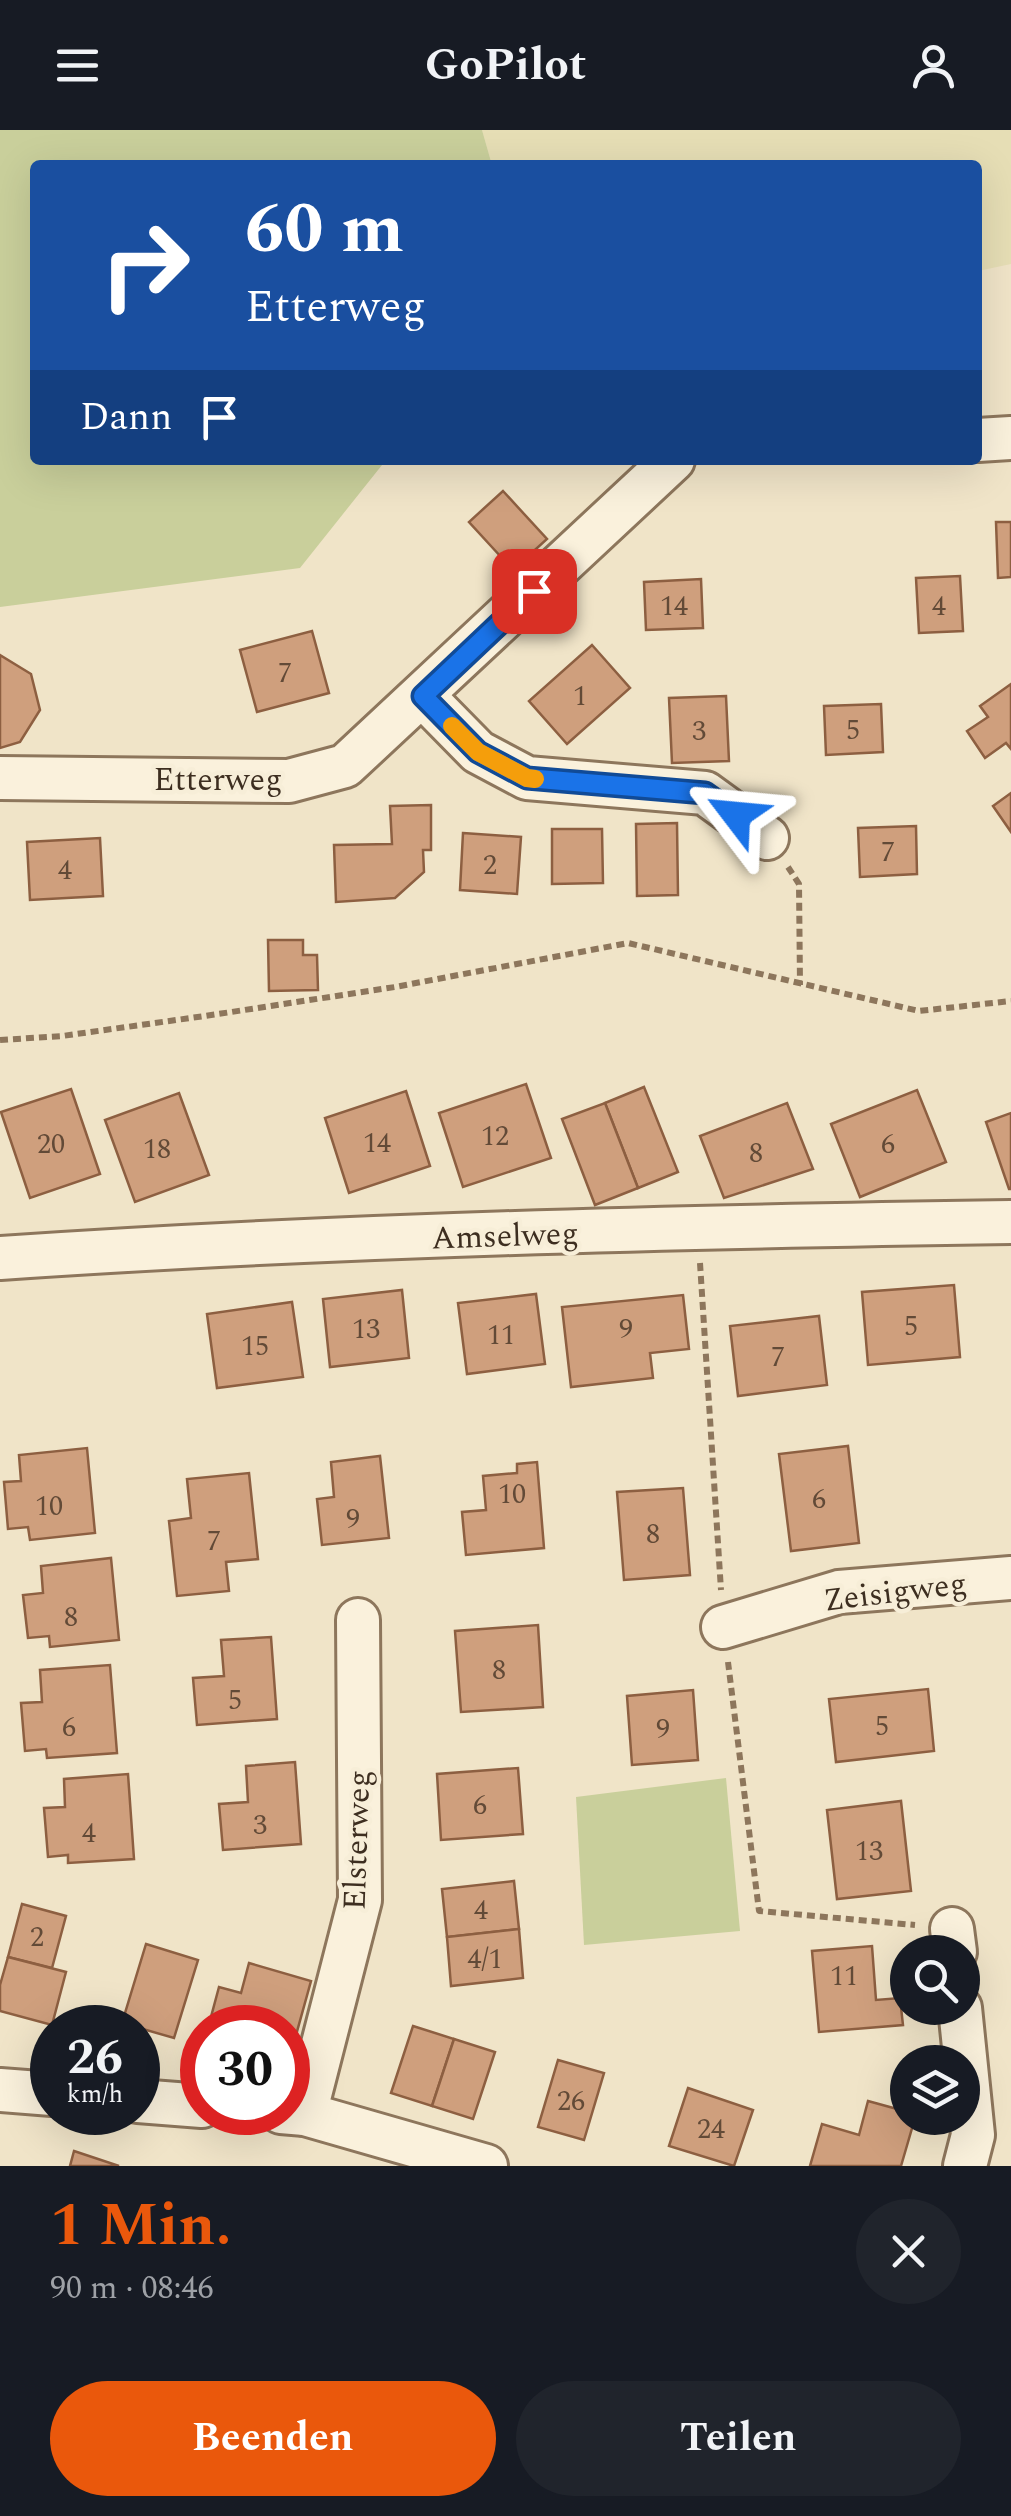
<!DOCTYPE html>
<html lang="de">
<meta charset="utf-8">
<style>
:root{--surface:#171b24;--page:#20242c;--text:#f1f3f6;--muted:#9ea1a6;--accent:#ea580c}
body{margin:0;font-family:Spectral,serif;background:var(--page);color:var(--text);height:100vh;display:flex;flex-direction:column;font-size:38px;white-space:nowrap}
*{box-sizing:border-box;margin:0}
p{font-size:32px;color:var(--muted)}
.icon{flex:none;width:55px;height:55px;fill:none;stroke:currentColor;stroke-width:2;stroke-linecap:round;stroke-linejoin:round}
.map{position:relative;height:2036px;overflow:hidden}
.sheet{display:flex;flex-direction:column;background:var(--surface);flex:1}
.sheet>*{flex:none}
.banner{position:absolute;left:30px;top:30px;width:952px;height:305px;border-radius:10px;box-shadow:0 10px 40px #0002;background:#1a4fa0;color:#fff;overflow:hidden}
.tools{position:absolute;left:890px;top:1805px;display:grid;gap:20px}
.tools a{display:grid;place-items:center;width:90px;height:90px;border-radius:50%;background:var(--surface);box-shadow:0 10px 40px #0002;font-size:50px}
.speed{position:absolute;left:30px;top:1875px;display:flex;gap:20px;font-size:50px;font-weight:700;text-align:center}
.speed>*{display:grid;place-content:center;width:130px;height:130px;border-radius:50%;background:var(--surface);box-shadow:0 10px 40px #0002;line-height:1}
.speed small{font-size:25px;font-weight:400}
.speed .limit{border:15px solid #d22;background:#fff;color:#111}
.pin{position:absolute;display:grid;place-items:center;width:85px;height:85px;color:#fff;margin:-42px;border-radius:20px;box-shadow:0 5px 15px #0006}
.me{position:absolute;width:110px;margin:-55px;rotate:299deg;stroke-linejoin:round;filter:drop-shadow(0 0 8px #0008)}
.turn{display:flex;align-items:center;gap:35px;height:210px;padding:0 50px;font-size:45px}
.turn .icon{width:130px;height:130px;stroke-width:2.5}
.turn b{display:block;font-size:70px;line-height:85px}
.then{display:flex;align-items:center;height:95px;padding:0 50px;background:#0003;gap:20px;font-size:38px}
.round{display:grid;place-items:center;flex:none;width:105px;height:105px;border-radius:52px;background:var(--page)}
.overview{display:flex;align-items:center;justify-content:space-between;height:170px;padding:0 50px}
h1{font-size:60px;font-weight:700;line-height:75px;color:var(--accent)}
.action{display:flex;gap:20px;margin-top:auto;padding:20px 50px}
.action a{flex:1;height:115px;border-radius:60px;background:var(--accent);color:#fff;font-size:40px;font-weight:700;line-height:115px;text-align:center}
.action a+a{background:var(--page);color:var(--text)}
header{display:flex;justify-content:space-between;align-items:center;height:130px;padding:0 50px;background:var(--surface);font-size:45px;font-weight:700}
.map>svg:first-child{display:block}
.farmland{fill:#e6deb5}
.green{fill:#c9cf9b}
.building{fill:#cf9f7d;stroke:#8d5f41;stroke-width:2.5}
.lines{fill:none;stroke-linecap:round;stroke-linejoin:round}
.street-casing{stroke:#8d765c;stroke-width:48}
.path{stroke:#8d765c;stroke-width:6;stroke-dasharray:8 5;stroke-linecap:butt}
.street{stroke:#faf1dc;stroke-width:42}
.route-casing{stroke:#114b97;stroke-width:25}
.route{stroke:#1a73e8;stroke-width:18}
.slow{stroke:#f59e0b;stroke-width:18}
.labels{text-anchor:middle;stroke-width:9;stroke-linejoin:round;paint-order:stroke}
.number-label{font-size:28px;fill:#624a37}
.street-label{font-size:32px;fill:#3d2e20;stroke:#f7eed8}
</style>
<header><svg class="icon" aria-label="menu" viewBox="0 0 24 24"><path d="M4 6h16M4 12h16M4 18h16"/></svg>GoPilot<svg class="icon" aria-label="person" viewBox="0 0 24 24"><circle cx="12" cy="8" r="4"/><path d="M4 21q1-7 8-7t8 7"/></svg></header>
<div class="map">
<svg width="1011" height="2036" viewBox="0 0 1011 2036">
<rect width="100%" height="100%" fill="#f0e4c8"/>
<polygon class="farmland" points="482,0 1011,0 1011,134 978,141 978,35 492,35"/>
<g class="green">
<polygon points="0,0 482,0 492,35 35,35 35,330 386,330 300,438 0,477"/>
<polygon points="726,1648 740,1801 584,1815 576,1667"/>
</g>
<g class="building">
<polygon points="503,361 547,409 513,440 469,392"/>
<polygon points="996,392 1011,392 1011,447 998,448"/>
<polygon points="960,446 963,501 919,503 916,448"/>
<polygon points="701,449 703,498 646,500 644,452"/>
<polygon points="312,501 329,563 257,582 240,520"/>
<polygon points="592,515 630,558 567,614 529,571"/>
<polygon points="0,525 31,544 40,580 20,612 0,618"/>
<polygon points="1011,554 1011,619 1006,613 985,628 967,601 988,587 980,576"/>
<polygon points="726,566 729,631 672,633 669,568"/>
<polygon points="881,574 883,622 826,625 824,576"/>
<polygon points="1011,663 1011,702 993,676"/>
<polygon points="431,675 431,720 423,720 424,742 395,768 336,772 334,715 392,714 390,676"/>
<polygon points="677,693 678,765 637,766 636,694"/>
<polygon points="916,696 917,744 860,747 858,698"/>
<polygon points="552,699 602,699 603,753 552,754"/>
<polygon points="463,703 521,707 517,764 460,760"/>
<polygon points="100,708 103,766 30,770 27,712"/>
<polygon points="268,810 303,810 303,825 317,825 318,860 269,861"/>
<polygon points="526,954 551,1028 463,1057 439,983"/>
<polygon points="644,957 678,1042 638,1058 605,973"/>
<polygon points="71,959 100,1044 30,1068 1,982"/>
<polygon points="917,960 946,1032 860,1067 831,994"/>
<polygon points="406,961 430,1036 349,1063 325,988"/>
<polygon points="179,963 209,1045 135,1072 105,990"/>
<polygon points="605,973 638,1058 595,1075 562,989"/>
<polygon points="787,973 813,1039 724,1068 700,1006"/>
<polygon points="1011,983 1011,1059 1009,1059 986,992"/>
<polygon points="954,1155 960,1227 868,1235 862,1162"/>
<polygon points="402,1160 409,1228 330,1237 323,1169"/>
<polygon points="536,1164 545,1234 467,1244 458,1173"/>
<polygon points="683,1165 689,1219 650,1223 653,1248 571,1257 562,1177"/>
<polygon points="292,1172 303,1247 217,1258 207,1184"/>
<polygon points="819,1186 827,1255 738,1266 730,1196"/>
<polygon points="848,1316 859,1413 791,1421 779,1324"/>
<polygon points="87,1318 95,1403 30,1410 28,1397 8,1399 4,1352 21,1351 19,1325"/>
<polygon points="380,1326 389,1408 322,1415 317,1369 334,1367 331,1332"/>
<polygon points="537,1332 544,1418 466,1425 462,1382 486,1380 483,1346 517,1343 517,1334"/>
<polygon points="249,1343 258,1429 226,1432 229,1461 177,1466 169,1391 191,1388 187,1349"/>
<polygon points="683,1358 690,1445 624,1450 617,1362"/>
<polygon points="111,1428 119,1510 50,1517 49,1506 28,1508 23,1465 43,1463 41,1436"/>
<polygon points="538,1495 543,1577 461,1582 455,1501"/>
<polygon points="271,1507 277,1589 197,1595 193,1548 224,1546 221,1510"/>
<polygon points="110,1535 117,1623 47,1628 46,1619 25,1621 21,1573 42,1572 40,1540"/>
<polygon points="928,1559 934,1621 836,1632 829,1569"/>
<polygon points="693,1560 698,1630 632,1635 627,1566"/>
<polygon points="295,1632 301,1714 223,1720 219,1674 248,1672 246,1636"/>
<polygon points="518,1638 523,1704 441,1710 437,1644"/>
<polygon points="128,1644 134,1729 68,1733 68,1725 48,1727 44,1678 65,1677 64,1649"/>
<polygon points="901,1671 911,1761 837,1769 827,1680"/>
<polygon points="514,1751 519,1799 447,1807 442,1759"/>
<polygon points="22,1774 66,1786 52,1838 8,1827"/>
<polygon points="519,1799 523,1848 451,1856 447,1807"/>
<polygon points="146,1814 198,1830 174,1908 122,1893"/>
<polygon points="872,1816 876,1870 900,1868 903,1895 819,1902 812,1821"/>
<polygon points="8,1827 66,1842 52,1895 0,1881 0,1855"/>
<polygon points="249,1833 311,1851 288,1934 288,1898 208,1898 219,1857 241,1863"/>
<polygon points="76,1885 114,1893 113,1898 74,1898"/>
<polygon points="413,1896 454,1909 432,1976 391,1963"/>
<polygon points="454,1909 495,1922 473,1989 432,1976"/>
<polygon points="558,1930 604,1943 584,2010 538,1997"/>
<polygon points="688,1958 753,1980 734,2036 669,2016"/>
<polygon points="868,1971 908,1982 908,1988 915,1988 901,2036 810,2036 822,1994 859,2005"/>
<polygon points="74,2021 119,2036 70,2036"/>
</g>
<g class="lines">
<defs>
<g id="street">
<polyline points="978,310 1011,308"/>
<polyline points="423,566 478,622 527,648 705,663 767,708"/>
<polyline points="0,648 289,651 345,636 673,330"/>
<path d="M 0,1128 C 336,1105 674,1097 1011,1092"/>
<polyline points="723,1497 839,1462 1011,1448"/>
<polyline points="952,1799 955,1822"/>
<polyline points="960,1878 973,2005 965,2036"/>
<polyline points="0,1960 52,1964"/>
<polyline points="138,1971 202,1976"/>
<polyline points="281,1982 305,1984 486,2036"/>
<polyline points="305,1984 360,1770 358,1490"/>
</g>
</defs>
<use href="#street" class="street-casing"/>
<g class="path">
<polyline points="788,737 799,754 800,855"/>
<polyline points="0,910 62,906 205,886 395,857 628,813 919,881 1011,871"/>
<polyline points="700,1133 721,1460"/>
<polyline points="728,1532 759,1781 915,1795"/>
</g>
<use href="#street" class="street"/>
</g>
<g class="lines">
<defs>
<polyline id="route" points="534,461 423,566 478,622 527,648 705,663 736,685"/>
</defs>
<use href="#route" class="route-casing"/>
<use href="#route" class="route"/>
<polyline class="slow" points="452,596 478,622 527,648 535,649"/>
</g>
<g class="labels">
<g class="number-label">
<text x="674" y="485">14</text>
<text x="939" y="485">4</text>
<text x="285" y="552">7</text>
<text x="580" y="575">1</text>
<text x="853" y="609">5</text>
<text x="699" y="610">3</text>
<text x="888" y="731">7</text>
<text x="490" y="744">2</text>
<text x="65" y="749">4</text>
<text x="495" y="1015">12</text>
<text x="377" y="1022">14</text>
<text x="51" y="1023">20</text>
<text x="888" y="1023">6</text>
<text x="157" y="1028">18</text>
<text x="756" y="1032">8</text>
<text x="911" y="1205">5</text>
<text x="366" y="1208">13</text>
<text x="626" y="1208">9</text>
<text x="501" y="1214">11</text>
<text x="255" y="1225">15</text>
<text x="778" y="1236">7</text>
<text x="512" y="1373">10</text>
<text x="819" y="1378">6</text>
<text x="49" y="1385">10</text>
<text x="353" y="1398">9</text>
<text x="653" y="1413">8</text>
<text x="214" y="1420">7</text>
<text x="71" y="1496">8</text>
<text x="499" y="1549">8</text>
<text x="235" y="1579">5</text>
<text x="882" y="1605">5</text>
<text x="69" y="1606">6</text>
<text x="663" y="1608">9</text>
<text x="480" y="1684">6</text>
<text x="260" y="1704">3</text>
<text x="89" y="1712">4</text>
<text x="869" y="1730">13</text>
<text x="481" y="1789">4</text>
<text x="37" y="1816">2</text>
<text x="485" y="1838">4/1</text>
<text x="844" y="1855">11</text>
<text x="571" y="1980">26</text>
<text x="711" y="2008">24</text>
</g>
<g class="street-label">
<text x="218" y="660">Etterweg</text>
<text transform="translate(505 1105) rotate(-2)" y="11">Amselweg</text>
<text transform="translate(895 1461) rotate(-7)" y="11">Zeisigweg</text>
<text transform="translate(356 1710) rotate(-88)" y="11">Elsterweg</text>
</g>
</g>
</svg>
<div class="tools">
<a><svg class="icon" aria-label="search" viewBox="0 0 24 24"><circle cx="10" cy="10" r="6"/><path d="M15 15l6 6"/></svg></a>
<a><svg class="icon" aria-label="layers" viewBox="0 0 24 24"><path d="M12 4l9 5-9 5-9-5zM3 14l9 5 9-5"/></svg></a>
</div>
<div class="speed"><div>26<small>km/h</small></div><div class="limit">30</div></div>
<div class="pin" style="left:534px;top:461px;background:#d93025"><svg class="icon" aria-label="arrive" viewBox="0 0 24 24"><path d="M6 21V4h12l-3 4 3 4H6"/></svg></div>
<svg class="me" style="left:736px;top:685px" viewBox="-20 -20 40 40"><path d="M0-17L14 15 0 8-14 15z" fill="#1a73e8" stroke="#fff" stroke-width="4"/></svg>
<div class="banner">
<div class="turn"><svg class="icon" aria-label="right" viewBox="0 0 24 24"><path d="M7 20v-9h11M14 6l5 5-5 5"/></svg><div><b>60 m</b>Etterweg</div></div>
<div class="then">Dann<svg class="icon" aria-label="arrive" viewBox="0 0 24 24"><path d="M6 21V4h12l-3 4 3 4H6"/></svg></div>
</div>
</div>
<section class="sheet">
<div class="overview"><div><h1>1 Min.</h1><p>90 m · 08:46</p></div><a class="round"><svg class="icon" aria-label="close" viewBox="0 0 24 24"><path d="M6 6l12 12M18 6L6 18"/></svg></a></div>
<div class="action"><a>Beenden</a><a>Teilen</a></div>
</section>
